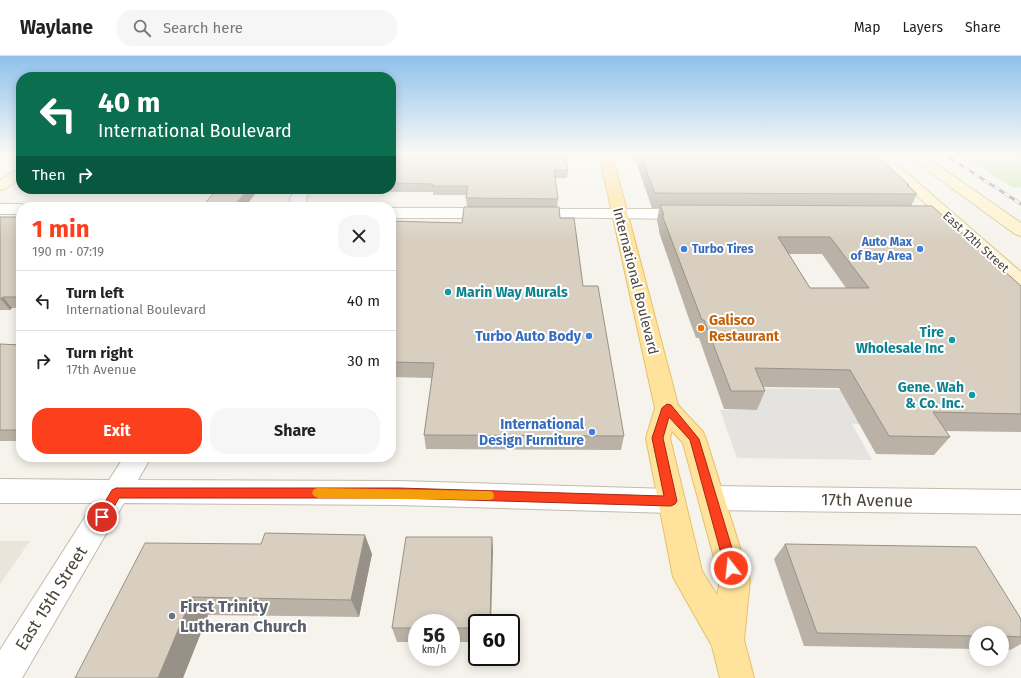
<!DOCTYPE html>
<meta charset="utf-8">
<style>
:root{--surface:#fff;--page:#f6f6f6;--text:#222;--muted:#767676;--line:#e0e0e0;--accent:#fc3f1d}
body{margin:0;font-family:"Fira Sans",sans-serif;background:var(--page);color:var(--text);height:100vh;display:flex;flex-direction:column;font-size:15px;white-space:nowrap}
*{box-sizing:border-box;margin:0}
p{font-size:13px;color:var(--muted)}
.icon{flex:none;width:22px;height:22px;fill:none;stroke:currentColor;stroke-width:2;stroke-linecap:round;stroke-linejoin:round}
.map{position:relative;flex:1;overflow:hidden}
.drawer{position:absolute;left:16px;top:146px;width:380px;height:260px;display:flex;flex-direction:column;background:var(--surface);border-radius:16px;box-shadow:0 2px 10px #0003}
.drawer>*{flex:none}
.guide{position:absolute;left:16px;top:16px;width:380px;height:122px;border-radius:16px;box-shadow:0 2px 10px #0003;background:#0b6e4f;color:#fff;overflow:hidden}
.tools{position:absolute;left:969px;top:570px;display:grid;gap:8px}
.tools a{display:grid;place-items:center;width:40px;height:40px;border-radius:50%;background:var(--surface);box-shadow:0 2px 10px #0003;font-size:20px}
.speed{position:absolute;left:408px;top:558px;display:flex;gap:8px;font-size:20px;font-weight:700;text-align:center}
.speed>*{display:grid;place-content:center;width:52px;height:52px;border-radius:50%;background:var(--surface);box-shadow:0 2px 10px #0003;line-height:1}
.speed small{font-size:10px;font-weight:400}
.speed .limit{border:2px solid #111;border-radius:6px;background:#fff;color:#111}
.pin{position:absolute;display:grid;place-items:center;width:34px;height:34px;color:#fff;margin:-17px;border:2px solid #fff;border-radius:50%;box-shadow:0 1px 4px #0007}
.me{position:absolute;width:44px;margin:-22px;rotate:344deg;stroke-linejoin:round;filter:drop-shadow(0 0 3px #0008)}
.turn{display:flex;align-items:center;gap:14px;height:84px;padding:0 16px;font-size:18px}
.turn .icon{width:52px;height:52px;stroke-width:2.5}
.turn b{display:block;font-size:28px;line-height:34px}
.then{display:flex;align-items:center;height:38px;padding:0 16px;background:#0003;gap:8px;font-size:15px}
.round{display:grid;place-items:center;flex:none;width:42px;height:42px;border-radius:16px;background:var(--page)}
.headline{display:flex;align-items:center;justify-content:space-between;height:68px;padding:0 16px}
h1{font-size:24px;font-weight:700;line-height:30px;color:var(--accent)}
.primary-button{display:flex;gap:8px;margin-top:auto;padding:8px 16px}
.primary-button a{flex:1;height:46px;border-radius:16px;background:var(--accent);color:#fff;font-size:16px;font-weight:700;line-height:46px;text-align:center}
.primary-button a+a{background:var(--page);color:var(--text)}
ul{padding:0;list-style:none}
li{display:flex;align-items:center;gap:12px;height:60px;padding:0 16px;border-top:1px solid var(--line)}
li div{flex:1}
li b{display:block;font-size:15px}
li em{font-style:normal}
header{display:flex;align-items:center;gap:24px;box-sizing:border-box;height:56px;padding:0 20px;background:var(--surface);border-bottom:1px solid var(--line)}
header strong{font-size:19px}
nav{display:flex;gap:22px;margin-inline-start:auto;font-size:14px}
.search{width:280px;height:36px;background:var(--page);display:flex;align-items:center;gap:10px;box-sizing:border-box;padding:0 14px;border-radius:16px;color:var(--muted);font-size:15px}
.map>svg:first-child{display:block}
.residential{fill:#eae5da}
.green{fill:#d2eab5}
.parking{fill:#e5e3e0}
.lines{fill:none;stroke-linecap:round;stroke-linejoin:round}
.street-casing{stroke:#c2bbae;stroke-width:2}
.secondary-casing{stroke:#d6c79b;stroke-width:2}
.primary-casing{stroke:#e6c16a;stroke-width:2}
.street{fill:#fff;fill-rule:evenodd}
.secondary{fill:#fff3cd;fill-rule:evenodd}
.primary{fill:#ffe39c;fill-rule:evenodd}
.rail-casing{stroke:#9a9a9a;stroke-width:3}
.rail{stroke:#fff;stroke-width:2;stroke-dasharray:6;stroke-linecap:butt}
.wall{fill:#bab2a6;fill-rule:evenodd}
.shaded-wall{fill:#979187}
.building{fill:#d8cfc1;stroke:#979187;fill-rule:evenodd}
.route{fill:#fc3f1d;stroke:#a42913}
.slow{fill:#f59e0b}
.shop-dot{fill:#3f7fe0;stroke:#fff;stroke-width:1.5}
.culture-dot{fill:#0f9aa8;stroke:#fff;stroke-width:1.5}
.food-dot{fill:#e8710a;stroke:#fff;stroke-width:1.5}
.worship-dot{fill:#6b7280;stroke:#fff;stroke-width:1.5}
.labels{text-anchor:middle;stroke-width:4;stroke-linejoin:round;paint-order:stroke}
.far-shop-label{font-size:12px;font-weight:bold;fill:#366cbe;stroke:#fff;text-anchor:end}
.far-street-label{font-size:12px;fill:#4b4439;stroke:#fff}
.street-label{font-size:14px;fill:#4b4439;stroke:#fff}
.culture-label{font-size:14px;font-weight:bold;fill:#0d838f;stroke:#fff;text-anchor:end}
.food-label{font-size:14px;font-weight:bold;fill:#c56008;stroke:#fff;text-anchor:start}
.shop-label{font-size:14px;font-weight:bold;fill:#366cbe;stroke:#fff;text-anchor:end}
.near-street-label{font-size:17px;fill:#4b4439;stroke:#fff}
.near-worship-label{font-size:17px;font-weight:bold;fill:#5b616d;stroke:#fff;text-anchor:start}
</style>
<header>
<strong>Waylane</strong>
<div class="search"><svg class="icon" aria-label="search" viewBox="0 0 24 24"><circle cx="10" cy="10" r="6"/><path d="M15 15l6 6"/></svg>Search here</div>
<nav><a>Map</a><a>Layers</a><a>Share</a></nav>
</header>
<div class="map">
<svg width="1021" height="622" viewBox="0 0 1021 622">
<rect width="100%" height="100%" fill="#f6f3ec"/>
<polygon class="residential" points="0,485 30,485 0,528"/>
<polygon class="green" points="960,98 1021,98 1021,131 1013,132"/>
<polygon class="parking" points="750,332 858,334 879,368 852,368 872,404 737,402 720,354 758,354"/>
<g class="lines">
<defs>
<g id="street">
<polygon points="297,133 311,133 306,142 307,151 291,151 290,142"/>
<polygon points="0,148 21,148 27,151 21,151 21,158 0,158"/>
<polygon points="391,152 492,152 498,154 500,157 498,160 492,162 391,162"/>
<polygon points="531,153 688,153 694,155 696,158 694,161 688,163 525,161 523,158 525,155"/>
<polygon points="124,401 151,401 138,424 399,425 671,433 681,437 685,445 681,453 671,457 399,449 124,447 22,622 0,622 0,594 94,447 0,447 0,423 109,424"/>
<polygon points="712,430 1021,434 1021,458 712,454 702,450 698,442 702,434"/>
</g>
<g id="secondary">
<polygon points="872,98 885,98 1021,216 1021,232 1014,230"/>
<polygon points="908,98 922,98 1021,167 1021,180 1015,178 909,101"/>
<polygon points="21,112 21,122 5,133 0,134 0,124"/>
</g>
<path id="primary" d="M 599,98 L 612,98 L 678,349 L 703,376 L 706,383 L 750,524 L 744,584 L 754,622 L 720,622 L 712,590 L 673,521 L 646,382 L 655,352 ZM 672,375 L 683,387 L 720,524 L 717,539 L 702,515 L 670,382 Z"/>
</defs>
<use href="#street" class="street-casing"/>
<use href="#secondary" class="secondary-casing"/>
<use href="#primary" class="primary-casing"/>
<use href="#street" class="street"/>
<use href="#secondary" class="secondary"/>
<use href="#primary" class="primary"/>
<defs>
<polyline id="rail" points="944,98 1021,148"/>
</defs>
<use href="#rail" class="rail-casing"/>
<use href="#rail" class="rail"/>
</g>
<g class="wall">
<polygon points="391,98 568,114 567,122 555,122 558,143 557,151 583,230 624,380 621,394 426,393 424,379 432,322 391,321 391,165 462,167 467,151 466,142 467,139 433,139 433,136 341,136 341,133 391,133"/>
<path d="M 631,98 L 875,98 L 909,129 L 909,130 L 917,138 L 911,150 L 1021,230 L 1021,376 L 946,375 L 950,381 L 934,399 L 876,398 L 839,332 L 763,331 L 765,335 L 757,354 L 724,353 L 699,282 L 696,282 L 689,263 L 659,176 L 659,173 L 657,165 L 659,152 L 652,152 L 636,106 L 634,106 ZM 789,198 L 822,198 L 846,232 L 810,232 Z"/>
<polygon points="0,161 21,161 21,252 12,252 10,254 0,254"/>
<polygon points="0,288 21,289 21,385 0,385"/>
<polygon points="492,481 493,496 477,567 477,586 451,586 451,567 417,567 417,586 397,586 392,572"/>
<polygon points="261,488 372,498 359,561 208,559 183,622 75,622"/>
<polygon points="785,488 1021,563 1021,588 1010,594 1002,594 1002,577 976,577 976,593 804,590 774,503"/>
</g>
<g class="shaded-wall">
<polygon points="0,98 6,98 0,101"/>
<polygon points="248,133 259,133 245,151 233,151"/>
<polygon points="3,241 12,252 10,254 1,243"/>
<polygon points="365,479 372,498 359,561 351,544"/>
<polygon points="492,481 493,496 491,567 490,567"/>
<polygon points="192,541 208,559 183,622 158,622"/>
</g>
<g class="building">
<polygon points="391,98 565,98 568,114 554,114 558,143 466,142 468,130 432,130 433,128 391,127"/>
<polygon points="640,98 875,98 909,129 907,129 917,138 655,137"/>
<polygon points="217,133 248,133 233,151 202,151"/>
<path d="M 660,149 L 932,150 L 1021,230 L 1021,358 L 933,356 L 950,381 L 889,380 L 850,314 L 755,312 L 765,335 L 731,335 L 704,264 L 702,264 L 695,246 L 662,159 L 664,159 ZM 778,181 L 830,181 L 869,232 L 810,232 Z"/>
<polygon points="464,151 559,151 560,162 574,162 583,230 598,230 624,380 424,379 434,307 391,306 391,165 462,167"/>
<polygon points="0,161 21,161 21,241 3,241 0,243"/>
<polygon points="0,288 21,289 21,374 0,374"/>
<polygon points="265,477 365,479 351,544 192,541 158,622 75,622 145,487 261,488"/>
<polygon points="406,481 492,481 490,567 477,567 477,572 451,572 451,567 417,567 417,572 392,572"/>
<polygon points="785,488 976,491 1021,563 1021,581 1002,580 1002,577 976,577 976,580 817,577"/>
</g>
<linearGradient id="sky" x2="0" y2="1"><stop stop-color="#8fc1ec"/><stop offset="0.53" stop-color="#fbfaf6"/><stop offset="1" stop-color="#fbfaf6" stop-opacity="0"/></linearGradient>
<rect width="1021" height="185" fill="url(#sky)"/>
<polygon class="route" points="667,348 671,349 699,383 738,512 736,516 731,518 727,516 725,512 690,384 669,361 663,382 677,445 675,448 671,450 399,442 119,442 106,465 102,466 97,465 96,461 112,434 116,432 399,432 664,440 652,382 662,352"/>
<polygon class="slow" points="318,432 489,435 493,436 494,440 493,443 489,444 318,442 314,440 312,437 314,433"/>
<g class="shop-dot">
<circle cx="684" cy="193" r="4"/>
<circle cx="920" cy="193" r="4"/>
<circle cx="589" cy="280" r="4"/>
<circle cx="592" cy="376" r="4"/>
</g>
<g class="culture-dot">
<circle cx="448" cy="236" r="4"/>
<circle cx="952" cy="284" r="4"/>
<circle cx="972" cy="339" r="4"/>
</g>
<circle class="food-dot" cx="701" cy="272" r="4"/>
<circle class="worship-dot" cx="172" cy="560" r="4"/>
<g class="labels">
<g class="far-shop-label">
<text x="912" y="190">Auto Max<tspan x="912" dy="14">of Bay Area</tspan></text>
<text x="692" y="197" text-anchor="start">Turbo Tires</text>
</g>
<g class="far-street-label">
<text transform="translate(976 186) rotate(42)" y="4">East 12th Street</text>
</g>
<g class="street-label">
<text transform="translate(636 225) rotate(76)" y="5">International Boulevard</text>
</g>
<g class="culture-label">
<text x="456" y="241" text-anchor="start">Marin Way Murals</text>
<text x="944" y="281">Tire<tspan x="944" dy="16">Wholesale Inc</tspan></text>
<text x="964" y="336">Gene. Wah<tspan x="964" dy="16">&amp; Co. Inc.</tspan></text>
</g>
<g class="food-label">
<text x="709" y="269">Galisco<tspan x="709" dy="16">Restaurant</tspan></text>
</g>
<g class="shop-label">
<text x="581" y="285">Turbo Auto Body</text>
<text x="584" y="373">International<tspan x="584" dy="16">Design Furniture</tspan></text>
</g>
<g class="near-street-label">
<text transform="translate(867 444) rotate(1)" y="6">17th Avenue</text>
<text transform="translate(51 542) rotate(-58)" y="6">East 15th Street</text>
</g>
<g class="near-worship-label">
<text x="180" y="556">First Trinity<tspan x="180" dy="20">Lutheran Church</tspan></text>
</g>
</g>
</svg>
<div class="tools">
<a><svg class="icon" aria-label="search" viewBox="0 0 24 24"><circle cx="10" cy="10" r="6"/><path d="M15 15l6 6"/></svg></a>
</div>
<div class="speed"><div>56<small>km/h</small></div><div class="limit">60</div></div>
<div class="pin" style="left:102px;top:461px;background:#d93025"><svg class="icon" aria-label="arrive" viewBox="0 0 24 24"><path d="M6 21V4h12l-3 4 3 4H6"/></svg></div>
<svg class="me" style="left:731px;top:512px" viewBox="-20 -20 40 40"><circle r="17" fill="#fc3f1d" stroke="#fff" stroke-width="3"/><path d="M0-11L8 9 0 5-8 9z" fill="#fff"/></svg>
<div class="guide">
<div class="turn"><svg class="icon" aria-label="left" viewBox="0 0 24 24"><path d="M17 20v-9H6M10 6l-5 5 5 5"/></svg><div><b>40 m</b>International Boulevard</div></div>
<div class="then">Then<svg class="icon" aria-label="right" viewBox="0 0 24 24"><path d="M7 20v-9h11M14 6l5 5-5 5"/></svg></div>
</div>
<section class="drawer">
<div class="headline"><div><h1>1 min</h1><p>190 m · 07:19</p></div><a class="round"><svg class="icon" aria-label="close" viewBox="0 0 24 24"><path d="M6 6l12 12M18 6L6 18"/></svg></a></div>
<ul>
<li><svg class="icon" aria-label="left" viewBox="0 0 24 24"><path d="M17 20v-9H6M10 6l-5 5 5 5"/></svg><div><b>Turn left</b><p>International Boulevard</p></div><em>40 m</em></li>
<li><svg class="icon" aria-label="right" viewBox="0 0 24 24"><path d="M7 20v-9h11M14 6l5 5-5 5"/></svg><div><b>Turn right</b><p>17th Avenue</p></div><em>30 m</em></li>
</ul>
<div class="primary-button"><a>Exit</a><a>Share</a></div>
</section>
</div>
